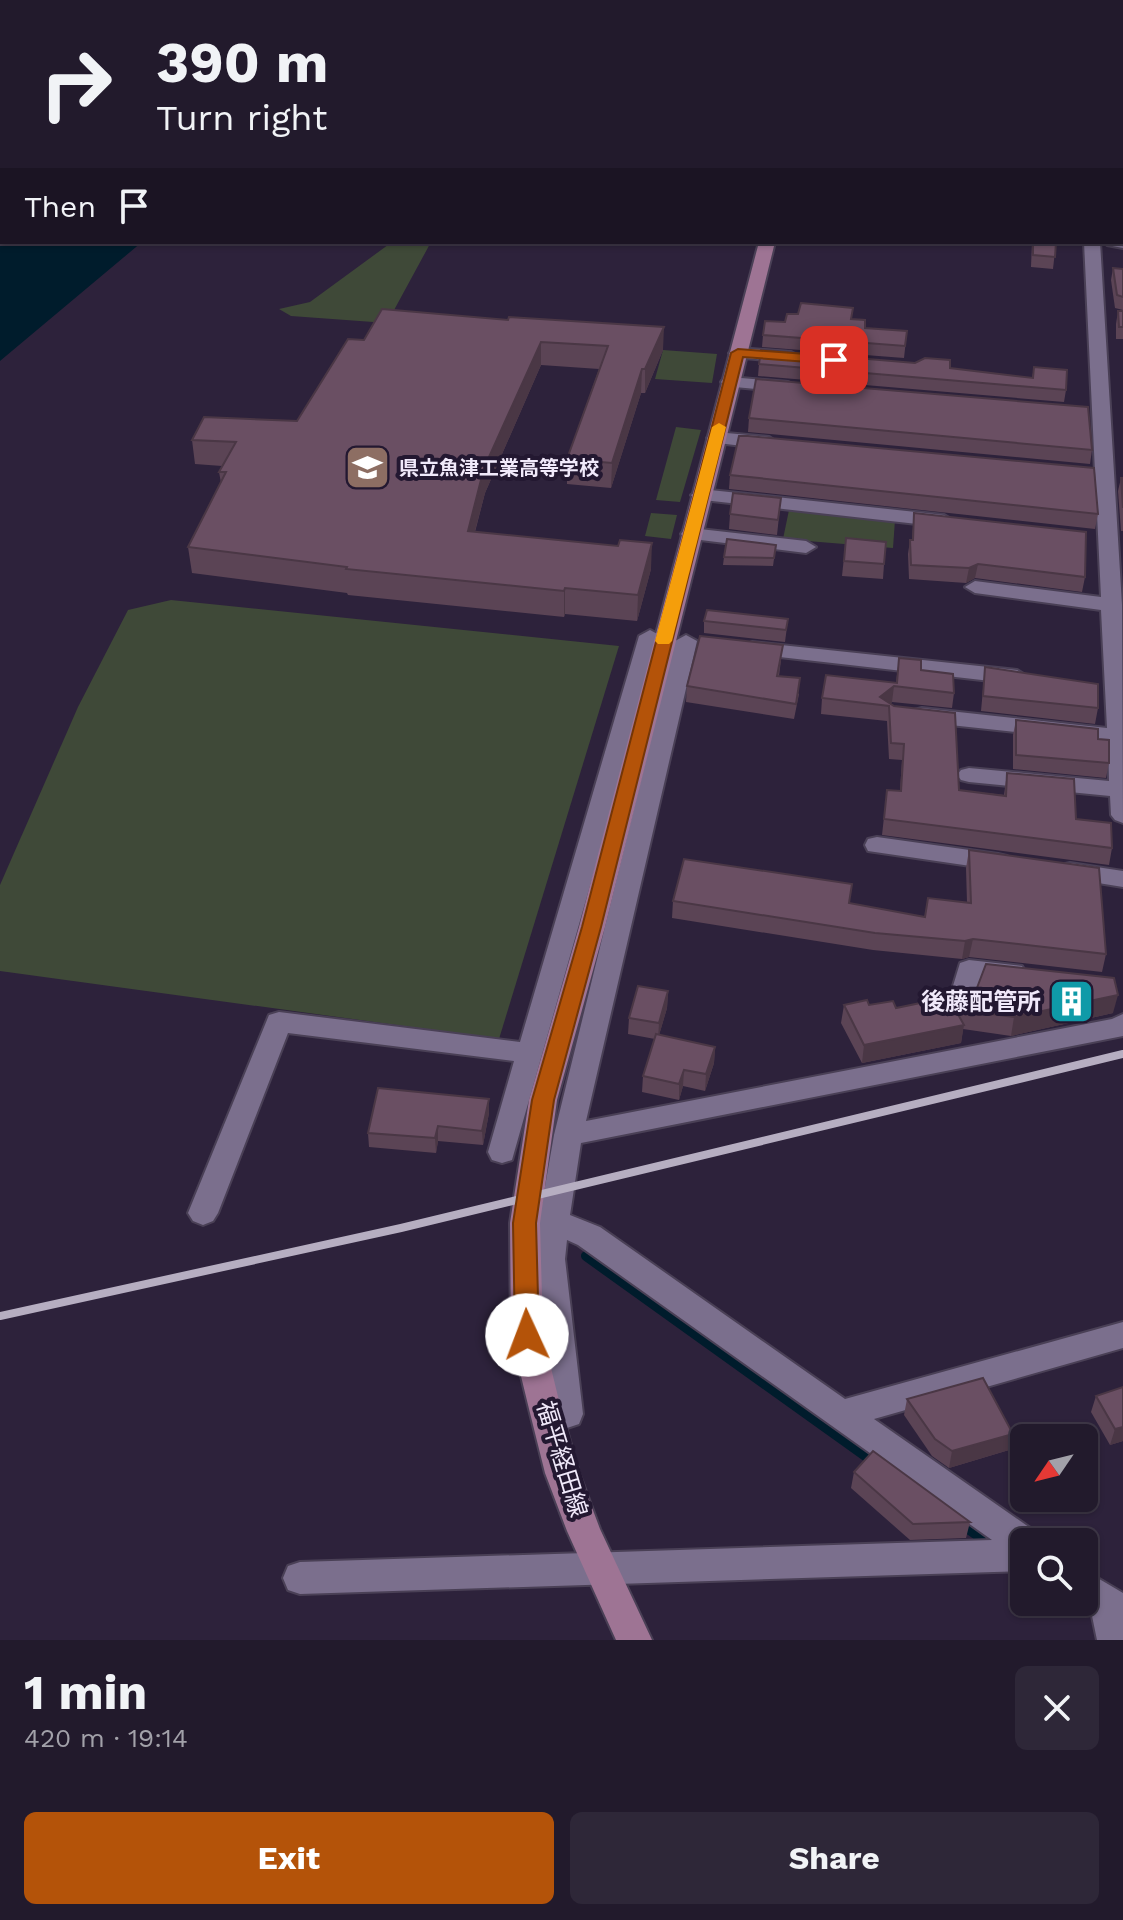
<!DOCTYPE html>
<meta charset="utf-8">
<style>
:root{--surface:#221a2c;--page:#2e2738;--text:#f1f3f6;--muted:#a2a1a9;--line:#3f3848;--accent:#b45309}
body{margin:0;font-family:"Work Sans","Noto Sans JP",sans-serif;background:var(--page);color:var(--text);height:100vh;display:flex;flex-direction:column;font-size:30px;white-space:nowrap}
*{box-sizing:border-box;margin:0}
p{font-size:26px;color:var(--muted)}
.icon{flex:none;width:44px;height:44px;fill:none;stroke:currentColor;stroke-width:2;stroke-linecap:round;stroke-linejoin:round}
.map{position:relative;height:1640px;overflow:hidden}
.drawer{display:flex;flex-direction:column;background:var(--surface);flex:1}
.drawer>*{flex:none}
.banner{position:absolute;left:0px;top:0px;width:1124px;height:244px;box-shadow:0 2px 6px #0004,0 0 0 2px var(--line);background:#221a2c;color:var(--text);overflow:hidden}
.needle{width:52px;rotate:235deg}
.buttons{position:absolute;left:1010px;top:1424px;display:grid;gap:16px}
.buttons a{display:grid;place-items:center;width:88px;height:88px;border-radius:12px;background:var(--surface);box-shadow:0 2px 6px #0004,0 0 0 2px var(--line);font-size:40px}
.pin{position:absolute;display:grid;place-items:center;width:68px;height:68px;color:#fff;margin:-34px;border-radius:16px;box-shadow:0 4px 12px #0006}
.me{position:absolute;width:88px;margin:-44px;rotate:358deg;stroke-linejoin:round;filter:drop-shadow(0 0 6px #0008)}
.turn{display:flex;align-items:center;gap:28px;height:168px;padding:0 24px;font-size:36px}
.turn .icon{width:104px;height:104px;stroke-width:2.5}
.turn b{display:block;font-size:56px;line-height:68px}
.then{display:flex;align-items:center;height:76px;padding:0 24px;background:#0003;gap:16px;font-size:30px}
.round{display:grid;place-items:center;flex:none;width:84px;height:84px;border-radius:12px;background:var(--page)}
.summary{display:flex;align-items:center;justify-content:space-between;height:136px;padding:0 24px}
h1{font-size:48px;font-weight:700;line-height:60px}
.action{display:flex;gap:16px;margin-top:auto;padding:16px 24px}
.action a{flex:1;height:92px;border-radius:12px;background:var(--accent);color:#fff;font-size:32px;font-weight:700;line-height:92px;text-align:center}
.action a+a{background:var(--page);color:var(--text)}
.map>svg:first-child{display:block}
.green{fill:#3f4938}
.water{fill:#001c2c}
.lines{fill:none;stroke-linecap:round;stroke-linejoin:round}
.stream{stroke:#001c2c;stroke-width:10}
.street-casing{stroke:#4a4056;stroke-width:4}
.secondary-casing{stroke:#4a4056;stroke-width:4}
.highway-casing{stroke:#4a4056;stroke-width:4}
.street{fill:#7b6f8d;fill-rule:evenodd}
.secondary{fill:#9e7494;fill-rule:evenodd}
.highway{fill:#ee81a4;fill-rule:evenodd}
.rail{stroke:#b6aec1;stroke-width:8}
.wall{fill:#5b4455}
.shaded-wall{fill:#4a3745}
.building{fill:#6a4f63;stroke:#4a3745;stroke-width:2}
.route{fill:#b45309;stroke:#753606;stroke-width:2}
.slow{fill:#f59e0b}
.labels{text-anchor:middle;stroke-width:8;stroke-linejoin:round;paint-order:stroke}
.far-poi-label{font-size:20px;font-weight:bold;fill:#f0e9fa;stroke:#231831;text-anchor:start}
.poi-label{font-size:24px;font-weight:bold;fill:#f0e9fa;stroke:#231831;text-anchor:end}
.street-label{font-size:24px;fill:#f0e9fa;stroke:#231831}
</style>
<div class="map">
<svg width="1123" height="1640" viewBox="0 0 1123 1640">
<rect width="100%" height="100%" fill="#2d223b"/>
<g class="green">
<polygon points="392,242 431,242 387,323 291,316 279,309 310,302"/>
<polygon points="663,350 717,354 712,383 655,379"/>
<polygon points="676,427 701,430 680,502 656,500"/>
<polygon points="789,510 895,520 893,548 783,539"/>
<polygon points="651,513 677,515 671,539 645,536"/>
<polygon points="171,600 619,646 499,1039 0,971 0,885 78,707 128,610"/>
</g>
<g class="water">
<polygon points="238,0 517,0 228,2"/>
<polygon points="0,154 2,242 142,242 0,361"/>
</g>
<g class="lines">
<g class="stream">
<polyline points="586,1256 875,1463"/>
<polyline points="961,1524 988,1543"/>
</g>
<defs>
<g id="street">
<polygon points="37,0 50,0 36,2"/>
<rect x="1077" y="0" width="12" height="2"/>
<polygon points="1122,7 1123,8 1123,16 1122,15"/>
<rect x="1122" y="54" width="1" height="8"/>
<polygon points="1122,238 1123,248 1107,245 1105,242 1122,242"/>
<polygon points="1084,242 1100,242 1122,605 1123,823 1115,820 1111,815 1110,796 969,782 961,780 957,775 961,770 969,768 1109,781 1108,742 922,722 914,720 911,715 914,710 922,708 1107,728 1101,610 975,593 965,587 975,581 1101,597"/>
<polygon points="738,348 791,352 800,357 791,362 732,357 729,353"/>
<polygon points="730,377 788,382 797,387 788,392 724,386 721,382 724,378"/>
<polygon points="716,432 769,437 778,443 769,449 709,442 707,438"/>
<polygon points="701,489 944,515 954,521 944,527 694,499 691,495"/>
<polygon points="691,528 806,541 816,547 806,553 684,538 681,534 684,530"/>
<polygon points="650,630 661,636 512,1160 502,1163 492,1160 488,1152 514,1061 288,1033 218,1213 213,1221 203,1225 193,1221 188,1213 269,1015 279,1012 520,1042 639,636"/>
<polygon points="686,635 697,641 586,1121 1112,1019 1123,1014 1123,1036 581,1143 570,1215 600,1227 845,1399 1123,1322 1123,1348 874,1419 1036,1532 1041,1542 1024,1542 1024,1571 300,1594 288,1590 283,1578 288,1566 300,1562 992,1540 578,1245 567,1240 565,1259 583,1414 579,1424 567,1428 555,1424 551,1414 535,1259 539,1221 554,1135 675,641"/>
<polygon points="752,642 1017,670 1028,677 1017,684 744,653 741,648"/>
<polygon points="877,837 998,854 1007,856 1010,862 1007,868 998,870 868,851 865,845 868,839"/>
<polygon points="1070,863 1123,871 1123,887 1061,877 1058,871 1061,865"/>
<polygon points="969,960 1022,966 1026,973 1022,980 1013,982 980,979 968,1016 959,1019 950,1016 946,1009 960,963"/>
<polygon points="1084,1570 1123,1593 1123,1640 1097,1640 1091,1611 1078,1602 1084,1602"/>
</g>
<polygon id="secondary" points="759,242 775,242 605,927 557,1100 540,1223 543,1335 562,1413 579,1473 600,1529 652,1640 616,1640 567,1531 545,1473 530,1413 511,1335 510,1223 529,1100 579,927"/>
<g id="highway">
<rect x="0" y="34" width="2" height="8"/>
<rect x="1122" y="69" width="1" height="8"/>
<rect x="1122" y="104" width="1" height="8"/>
<rect x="1122" y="129" width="1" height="8"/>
</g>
</defs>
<use href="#street" class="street-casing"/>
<use href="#secondary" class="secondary-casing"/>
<use href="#highway" class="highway-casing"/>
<use href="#street" class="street"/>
<use href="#secondary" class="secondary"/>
<use href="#highway" class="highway"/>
<polyline class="rail" points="0,1316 401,1228 1123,1054"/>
</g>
<g class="wall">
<polygon points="1094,0 1123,0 1123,5 1122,2 1094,2"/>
<polygon points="1032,242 1056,242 1053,269 1031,267"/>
<polygon points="1113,268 1123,269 1123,310 1115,308 1111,280"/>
<polygon points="382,309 663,350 645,393 641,393 611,488 567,484 567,459 599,369 541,365 485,493 475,532 651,569 637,621 565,614 564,617 348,595 347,593 192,573 188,547 221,483 219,472 222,466 195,464 192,440 297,421 364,340"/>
<polygon points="1118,311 1123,311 1123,339 1116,339 1116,324"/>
<polygon points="852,319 865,328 907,331 904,358 762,347 763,335 785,322"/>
<polygon points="759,364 950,368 1032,378 1034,367 1066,390 1064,402 758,376"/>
<polygon points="749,418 1092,450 1090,464 748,432"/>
<polygon points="730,475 1098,514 1095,529 729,489"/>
<polygon points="1121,478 1123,478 1123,531 1121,531 1118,491"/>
<polygon points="781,498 777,535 729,529 730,514"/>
<polygon points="914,513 1085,577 1082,592 975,578 966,583 909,579 908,554 910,540 912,540"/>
<polygon points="846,538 884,564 883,579 842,576"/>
<polygon points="776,545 773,566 723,565 724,557"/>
<polygon points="788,619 785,642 704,633 704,621"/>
<polygon points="899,658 921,670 954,693 952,708 892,702 890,704 959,790 1004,795 1007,773 1076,819 1112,848 1109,865 882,835 887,790 900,791 902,760 889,759 887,721 821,714 822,698 896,683"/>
<polygon points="781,660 779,676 799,694 794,719 686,702 687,686"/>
<polygon points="985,667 1098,708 1095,724 981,711"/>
<polygon points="1016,720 1098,739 1109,763 1106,778 1013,769 1013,735"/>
<polygon points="969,850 1106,954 1102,972 969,957 962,959 873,950 672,918 673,901 850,903 925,917 967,903 966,868"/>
<polygon points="668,991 667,1008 659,1035 715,1047 714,1063 705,1091 683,1086 679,1100 642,1092 643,1076 655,1039 628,1034 629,1018"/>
<polygon points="961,1004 1113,1013 1011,1036 963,1029 961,1043 862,1063 841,1023 844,1005 896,1008"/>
<polygon points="489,1099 489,1113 483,1145 438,1141 436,1153 369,1147 368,1133"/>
<polygon points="1123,1387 1123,1441 1110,1445 1091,1412 1096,1396"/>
<polygon points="907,1399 1013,1434 1009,1450 949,1468 932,1456 904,1415"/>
<polygon points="854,1472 970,1522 966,1538 910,1540 851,1488"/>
</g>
<g class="shaded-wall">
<polygon points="664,327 663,350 645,393 645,369"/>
<polygon points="541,342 541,365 485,493 468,557 468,531 484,468"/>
<polygon points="642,369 641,393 611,488 612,463"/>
<polygon points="652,543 651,569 637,621 638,595"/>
<polygon points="978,564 975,578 966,583 969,568"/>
<polygon points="565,588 565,614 564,617 564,591"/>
<polygon points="894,686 892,702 888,706 880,697"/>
<polygon points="973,939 969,957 962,959 965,941"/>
<polygon points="668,991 667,1008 658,1039 659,1023"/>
<polygon points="1118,995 1113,1013 1011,1036 1014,1017"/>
<polygon points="964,1025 961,1043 862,1063 864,1045"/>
<polygon points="715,1047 714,1063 705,1091 706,1074"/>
<polygon points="684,1070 683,1086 679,1100 679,1084"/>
<polygon points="489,1099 489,1113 483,1145 482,1131"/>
<polygon points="438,1126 438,1141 436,1153 435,1138"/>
<polygon points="1123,1427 1123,1441 1110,1445 1115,1429"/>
<polygon points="1013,1434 1009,1450 949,1468 952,1451"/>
</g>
<g class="building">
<polygon points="1122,199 1123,203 1123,224 1122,223"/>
<polygon points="1033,242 1056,242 1055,257 1033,255"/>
<polygon points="1113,268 1123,269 1123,297 1117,295"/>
<polygon points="801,303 853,308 851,319 865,320 865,328 907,331 905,346 763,335 765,321 785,322 787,314 798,314"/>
<polygon points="382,309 508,320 509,317 664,327 645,369 642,369 612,463 567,459 608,346 541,342 484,468 468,531 618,546 620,540 652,543 638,595 565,588 564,591 346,569 347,567 188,547 226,472 219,472 236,442 192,440 204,417 297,421 348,339 364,340"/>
<polygon points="1118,311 1123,311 1123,327 1119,327"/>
<polygon points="761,350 915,363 925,358 950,360 950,368 1033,378 1034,367 1067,370 1066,390 759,364"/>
<polygon points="756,379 1088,407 1092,450 749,418"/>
<polygon points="739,436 748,436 1094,468 1098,514 730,475"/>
<polygon points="1121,478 1123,478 1123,508"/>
<polygon points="733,493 781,498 778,520 730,514"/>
<polygon points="914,513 1086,532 1085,577 978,564 969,568 911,565 910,540 913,540"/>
<polygon points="846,538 886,542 884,564 844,561"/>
<polygon points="727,539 776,545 774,558 724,557"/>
<polygon points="707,610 788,619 786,630 704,621"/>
<polygon points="700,636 783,645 777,676 800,678 796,704 687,686"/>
<polygon points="899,658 921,660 921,670 953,674 954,693 894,686 880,697 894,706 955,713 959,790 1006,796 1007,773 1074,779 1076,819 1111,823 1112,848 884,819 887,790 901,791 904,744 891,743 889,706 822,698 826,675 897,683"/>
<polygon points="985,667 1098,684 1098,708 983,696"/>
<polygon points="1016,720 1098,729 1098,739 1109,740 1109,763 1016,755"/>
<polygon points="969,850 1099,868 1106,954 973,939 965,941 875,933 673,901 684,859 852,884 849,903 925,917 928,898 971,903"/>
<polygon points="986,964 1114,978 1118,995 1014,1017 955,1009 964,1025 864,1045 844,1005 867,1000 869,1005 893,1001 896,1008 949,997 961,1004 972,1001"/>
<polygon points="638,986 668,991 659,1023 629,1018"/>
<polygon points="656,1034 715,1047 706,1074 684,1070 679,1084 643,1076"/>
<polygon points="378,1088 489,1099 482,1131 438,1126 435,1138 368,1133"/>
<polygon points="983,1378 1013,1434 952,1451 935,1439 907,1399"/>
<polygon points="1123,1387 1123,1427 1115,1429 1096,1396"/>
<polygon points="873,1451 970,1522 913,1524 854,1472"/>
</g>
<polygon class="route" points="738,349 834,356 840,360 834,364 743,357 601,927 554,1100 536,1223 539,1335 536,1342 527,1345 519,1342 515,1335 513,1223 532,1100 582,927 731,353"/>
<polygon class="slow" points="719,423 726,427 672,641 669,644 658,644 655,641 712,427"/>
<defs>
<symbol id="school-square" viewBox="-11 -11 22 22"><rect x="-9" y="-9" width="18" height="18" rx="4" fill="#8d6e63" stroke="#231831"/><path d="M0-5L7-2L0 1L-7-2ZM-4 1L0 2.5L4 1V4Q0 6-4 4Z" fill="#fff"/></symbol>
<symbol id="building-square" viewBox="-11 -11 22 22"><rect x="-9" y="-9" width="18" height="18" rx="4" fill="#0f9aa8" stroke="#231831"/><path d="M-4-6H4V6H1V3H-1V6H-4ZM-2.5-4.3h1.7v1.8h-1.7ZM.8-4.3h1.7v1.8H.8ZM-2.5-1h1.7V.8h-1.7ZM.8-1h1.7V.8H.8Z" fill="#fff"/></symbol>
</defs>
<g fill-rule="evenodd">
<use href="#school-square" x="342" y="442" width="51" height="51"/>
<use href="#building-square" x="1046" y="976" width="51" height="51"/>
</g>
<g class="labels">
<g class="far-poi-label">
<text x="399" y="475">県立魚津工業高等学校</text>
</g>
<g class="poi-label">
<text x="1041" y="1010">後藤配管所</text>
</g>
<g class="street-label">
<text transform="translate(562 1459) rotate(73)" y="8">福平経田線</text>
</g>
</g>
</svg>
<div class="buttons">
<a><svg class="needle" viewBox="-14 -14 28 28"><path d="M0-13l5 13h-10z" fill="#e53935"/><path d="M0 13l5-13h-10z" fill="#a2a1a9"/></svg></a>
<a><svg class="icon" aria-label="search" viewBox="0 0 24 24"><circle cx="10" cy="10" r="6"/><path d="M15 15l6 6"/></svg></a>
</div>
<div class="pin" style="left:834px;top:360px;background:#d93025"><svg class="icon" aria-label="arrive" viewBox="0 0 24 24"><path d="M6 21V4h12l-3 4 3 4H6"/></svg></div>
<svg class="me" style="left:527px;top:1335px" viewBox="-20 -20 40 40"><circle r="19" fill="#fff"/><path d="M0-13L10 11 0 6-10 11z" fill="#b45309"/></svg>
<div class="banner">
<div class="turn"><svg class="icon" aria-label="right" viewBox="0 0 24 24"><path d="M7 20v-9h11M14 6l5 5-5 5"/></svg><div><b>390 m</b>Turn right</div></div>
<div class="then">Then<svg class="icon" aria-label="arrive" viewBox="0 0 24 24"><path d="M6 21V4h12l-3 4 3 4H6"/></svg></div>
</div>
</div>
<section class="drawer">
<div class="summary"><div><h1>1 min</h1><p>420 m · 19:14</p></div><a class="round"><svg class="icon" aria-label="close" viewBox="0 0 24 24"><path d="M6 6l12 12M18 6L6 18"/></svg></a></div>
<div class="action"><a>Exit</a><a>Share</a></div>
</section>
